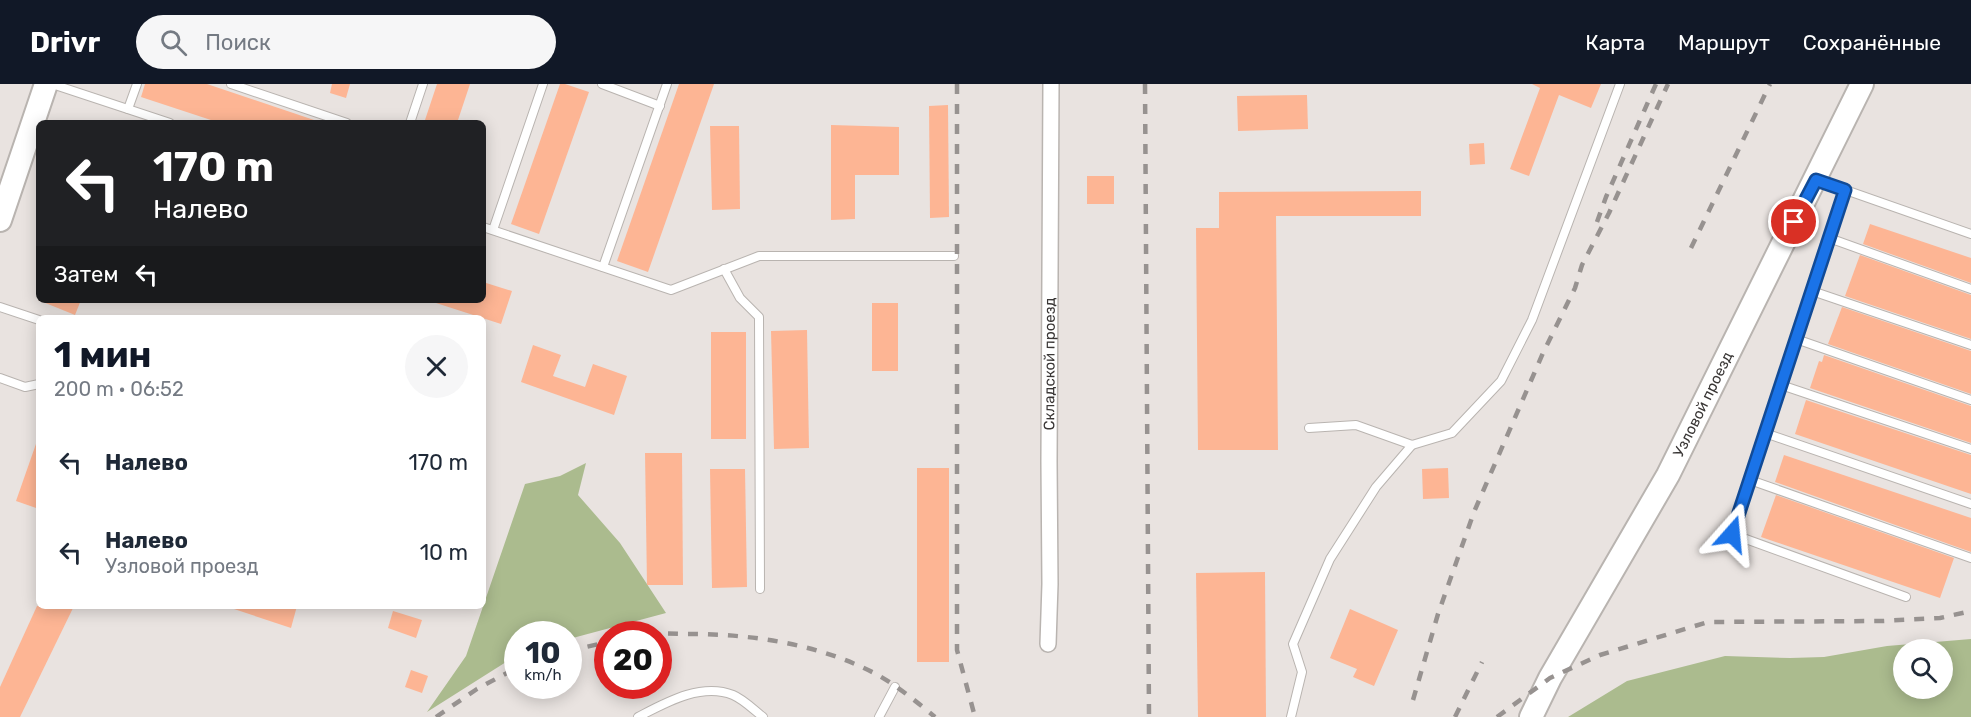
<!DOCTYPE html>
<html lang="ru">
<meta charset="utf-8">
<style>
:root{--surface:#fff;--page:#f6f6f7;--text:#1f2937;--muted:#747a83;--accent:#111827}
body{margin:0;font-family:Rubik,sans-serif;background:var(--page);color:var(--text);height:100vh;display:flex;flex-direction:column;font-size:22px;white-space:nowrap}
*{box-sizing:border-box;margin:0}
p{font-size:20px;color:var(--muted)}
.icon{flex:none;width:33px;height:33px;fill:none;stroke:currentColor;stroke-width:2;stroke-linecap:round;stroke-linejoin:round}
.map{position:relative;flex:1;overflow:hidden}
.details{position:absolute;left:36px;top:231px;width:450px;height:294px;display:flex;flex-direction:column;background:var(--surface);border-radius:9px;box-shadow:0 3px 15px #0003}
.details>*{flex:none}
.top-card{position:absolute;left:36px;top:36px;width:450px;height:183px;border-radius:9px;box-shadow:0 3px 15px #0003;background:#202124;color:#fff;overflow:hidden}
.controls{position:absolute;left:1893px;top:555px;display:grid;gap:12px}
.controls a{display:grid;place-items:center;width:60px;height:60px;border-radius:50%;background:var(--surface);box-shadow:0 3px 15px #0003;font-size:30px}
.speed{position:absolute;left:504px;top:537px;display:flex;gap:12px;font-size:30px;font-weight:700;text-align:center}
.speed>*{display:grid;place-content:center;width:78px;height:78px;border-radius:50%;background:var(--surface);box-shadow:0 3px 15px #0003;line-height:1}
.speed small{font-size:15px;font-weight:400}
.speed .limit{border:9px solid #d22;background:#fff;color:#111}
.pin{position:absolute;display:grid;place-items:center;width:51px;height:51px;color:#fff;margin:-26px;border:3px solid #fff;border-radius:50%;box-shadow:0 2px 6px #0007}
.me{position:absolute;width:66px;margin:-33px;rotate:18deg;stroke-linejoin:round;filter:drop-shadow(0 0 4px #0008)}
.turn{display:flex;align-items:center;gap:21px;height:126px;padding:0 18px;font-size:27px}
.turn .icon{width:78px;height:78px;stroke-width:2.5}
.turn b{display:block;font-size:42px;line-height:51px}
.then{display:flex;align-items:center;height:57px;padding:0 18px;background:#0003;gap:12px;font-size:22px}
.round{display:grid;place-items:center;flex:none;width:63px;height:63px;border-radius:32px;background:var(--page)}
.overview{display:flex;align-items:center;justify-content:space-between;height:102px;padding:0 18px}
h1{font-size:36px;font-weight:700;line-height:45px;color:var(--accent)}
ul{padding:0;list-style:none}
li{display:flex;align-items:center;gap:18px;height:90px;padding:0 18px}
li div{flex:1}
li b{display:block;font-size:22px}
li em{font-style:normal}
header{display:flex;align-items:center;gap:36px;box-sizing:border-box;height:84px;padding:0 30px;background:var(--accent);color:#fff}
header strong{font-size:28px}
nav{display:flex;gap:33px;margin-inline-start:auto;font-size:21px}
.search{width:420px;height:54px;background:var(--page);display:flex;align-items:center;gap:15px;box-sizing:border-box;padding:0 21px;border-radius:33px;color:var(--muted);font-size:22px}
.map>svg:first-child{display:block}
.green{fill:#abbb8e;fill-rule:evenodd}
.building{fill:#fdb594}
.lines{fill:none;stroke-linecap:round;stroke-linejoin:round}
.lane-casing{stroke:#b9b4b0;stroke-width:10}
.street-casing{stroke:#b9b4b0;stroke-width:18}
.secondary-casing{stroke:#b9b4b0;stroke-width:26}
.lane{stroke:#fff;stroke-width:8}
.street{stroke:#fff;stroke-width:15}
.secondary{stroke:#fff;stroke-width:22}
.rail{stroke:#979290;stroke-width:4.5;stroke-dasharray:10 10;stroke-linecap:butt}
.route-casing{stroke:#114b97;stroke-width:15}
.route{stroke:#1a73e8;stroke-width:10}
.labels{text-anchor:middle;stroke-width:5;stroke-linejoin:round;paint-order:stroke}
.street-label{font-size:15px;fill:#3a3736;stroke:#e9e3e0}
</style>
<header>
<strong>Drivr</strong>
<div class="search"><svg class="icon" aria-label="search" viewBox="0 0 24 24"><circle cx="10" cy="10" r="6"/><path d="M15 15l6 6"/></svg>Поиск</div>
<nav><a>Карта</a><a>Маршрут</a><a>Сохранённые</a></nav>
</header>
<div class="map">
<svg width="1971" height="633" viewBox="0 0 1971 633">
<rect width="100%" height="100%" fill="#e9e3e0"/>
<g class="green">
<polygon points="586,379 578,411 620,459 666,529 569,555 568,550 518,550 517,571 427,628 466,572 525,400 560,392"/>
<path d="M 1971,555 L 1971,633 L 1568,633 L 1627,597 L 1725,572 L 1790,574 L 1824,573 L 1887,562 ZM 1904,566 L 1942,566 L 1942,604 L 1904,604 Z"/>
</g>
<g class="building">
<polygon points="145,0 207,0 317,37 317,39 220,39 141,13"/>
<polygon points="332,0 350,0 346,14 330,9"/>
<polygon points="437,0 470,0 457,39 424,39"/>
<polygon points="560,0 565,0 589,8 539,150 511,140"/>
<polygon points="679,0 714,0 648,188 617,177"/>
<polygon points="1532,0 1601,0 1591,24 1559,11 1529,92 1510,85 1540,4"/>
<polygon points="1307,11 1308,45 1238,47 1237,12"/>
<polygon points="948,21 949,133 930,134 929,22"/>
<polygon points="831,41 899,43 899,91 855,91 855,135 831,136"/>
<polygon points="710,42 739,42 740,125 712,126"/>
<polygon points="1484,59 1485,80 1470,81 1469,60"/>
<rect x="1087" y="92" width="27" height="28"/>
<polygon points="1421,107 1421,132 1276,132 1278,366 1198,366 1196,144 1219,144 1219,108"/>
<polygon points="1870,140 1971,174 1971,199 1863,160"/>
<polygon points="1860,171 1971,211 1971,255 1845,212"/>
<polygon points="483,198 512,207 501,240 433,218 434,216 483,216"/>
<polygon points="38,216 81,216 75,231"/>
<rect x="872" y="219" width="26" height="68"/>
<polygon points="1842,223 1971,267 1971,310 1828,260"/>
<polygon points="807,246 809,364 774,365 771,247"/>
<rect x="711" y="248" width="35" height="107"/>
<polygon points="533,261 561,271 553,292 585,303 593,280 627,292 614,331 521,298"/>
<polygon points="1824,271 1971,322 1971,359 1810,304 1819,277 1822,278"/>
<polygon points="1806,316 1971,371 1971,410 1795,350"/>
<polygon points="37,357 39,357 39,425 16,417"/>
<polygon points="645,369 682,369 683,501 647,501"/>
<polygon points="1784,371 1971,434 1971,468 1775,398"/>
<rect x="917" y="384" width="32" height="194"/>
<polygon points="1448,384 1449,414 1423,415 1422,385"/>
<polygon points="710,385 745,385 747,503 712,504"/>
<polygon points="1776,411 1954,474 1940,514 1761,453"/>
<polygon points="1265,488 1266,633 1198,633 1196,489"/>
<polygon points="37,522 74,522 20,633 0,633 0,603"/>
<polygon points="231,522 297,522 291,544 231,524"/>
<polygon points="1350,525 1398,546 1374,602 1353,593 1357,585 1330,574"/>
<polygon points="393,527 422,536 416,554 388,544"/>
<polygon points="411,586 428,592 422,609 405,603"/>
</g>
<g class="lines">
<defs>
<g id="lane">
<polyline points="52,0 170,39"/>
<polyline points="231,0 347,39"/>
<polyline points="602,0 660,22"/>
<polyline points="128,25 137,0"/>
<polyline points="410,39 423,0"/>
<polyline points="1817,96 1971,150"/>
<polyline points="1845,106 1732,450 1906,513"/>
<polyline points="483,143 671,206 759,172 954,172"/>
<polyline points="493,146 543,0"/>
<polyline points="1829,154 1971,205"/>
<polyline points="603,183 667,0"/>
<polyline points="724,185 740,214 759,233 760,505"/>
<polyline points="1812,207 1971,261"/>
<polyline points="0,223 39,236"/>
<polyline points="1796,255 1971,316"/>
<polyline points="0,294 25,303 39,300"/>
<polyline points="1781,301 1971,365"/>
<polyline points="1309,344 1356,341 1412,361 1452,349 1501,297 1532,236 1620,0"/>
<polyline points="1765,349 1971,420"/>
<polyline points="1750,396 1971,474"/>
<path d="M 638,633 C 665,619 701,598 733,611 C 743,615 754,626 763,633"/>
<polyline points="879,633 895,603"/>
<polyline points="1291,633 1302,588 1293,560 1330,475 1376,403 1412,361"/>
</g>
<g id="street">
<path id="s1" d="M 1048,560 L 1050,500 L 1049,378 L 1051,0"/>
</g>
<g id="secondary">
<polyline points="0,136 46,0"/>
<path id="s2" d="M 1531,633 L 1550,594 L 1668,391 L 1862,0"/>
</g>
</defs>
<use href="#lane" class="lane-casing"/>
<use href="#street" class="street-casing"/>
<use href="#secondary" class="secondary-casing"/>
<use href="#lane" class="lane"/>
<use href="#street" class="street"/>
<use href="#secondary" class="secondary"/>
<g class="rail">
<polyline points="957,0 957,566 975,633"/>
<polyline points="1145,0 1149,633"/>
<polyline points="1597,138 1606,113 1656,0"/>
<polyline points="1691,164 1770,0"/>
<path d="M 648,550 C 661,549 675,550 689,550 C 752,550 819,560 876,590 C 896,601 917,618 935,633"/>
<polyline points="568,567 608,558"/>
<polyline points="1413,616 1438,530 1474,428 1543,269 1575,204 1582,181 1609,129 1668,0"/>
<polyline points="436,633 477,605 518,583"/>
<polyline points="1455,633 1482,578"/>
<polyline points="1497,633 1550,594 1600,571 1708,538 1882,537 1940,534 1971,527"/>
</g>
</g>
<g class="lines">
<defs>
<polyline id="route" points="1732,450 1845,106 1816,96 1794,138"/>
</defs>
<use href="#route" class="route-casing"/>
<use href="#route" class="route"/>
</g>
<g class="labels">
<g class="street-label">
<text dy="5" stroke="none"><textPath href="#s1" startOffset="280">Складской проезд</textPath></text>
<text dy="5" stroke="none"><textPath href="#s2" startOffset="357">Узловой проезд</textPath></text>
</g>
</g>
</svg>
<div class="controls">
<a><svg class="icon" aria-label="search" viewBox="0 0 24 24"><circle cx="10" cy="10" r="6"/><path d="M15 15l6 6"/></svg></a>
</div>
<div class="speed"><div>10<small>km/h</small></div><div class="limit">20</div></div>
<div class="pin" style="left:1794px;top:138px;background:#d93025"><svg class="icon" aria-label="arrive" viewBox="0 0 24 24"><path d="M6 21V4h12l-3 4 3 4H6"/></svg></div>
<svg class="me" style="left:1732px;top:450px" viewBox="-20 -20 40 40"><path d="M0-17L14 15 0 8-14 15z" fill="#1a73e8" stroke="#fff" stroke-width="4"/></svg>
<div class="top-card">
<div class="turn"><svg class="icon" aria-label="left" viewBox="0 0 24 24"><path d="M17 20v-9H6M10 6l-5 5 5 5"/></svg><div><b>170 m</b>Налево</div></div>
<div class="then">Затем<svg class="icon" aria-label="left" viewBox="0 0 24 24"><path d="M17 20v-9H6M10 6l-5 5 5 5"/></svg></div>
</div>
<section class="details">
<div class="overview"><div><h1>1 мин</h1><p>200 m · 06:52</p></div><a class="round"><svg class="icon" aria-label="close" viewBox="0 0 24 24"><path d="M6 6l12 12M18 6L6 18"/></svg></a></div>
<ul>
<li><svg class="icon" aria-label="left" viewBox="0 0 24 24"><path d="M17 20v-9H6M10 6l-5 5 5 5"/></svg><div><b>Налево</b></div><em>170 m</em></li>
<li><svg class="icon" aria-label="left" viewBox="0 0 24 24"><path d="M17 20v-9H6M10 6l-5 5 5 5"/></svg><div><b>Налево</b><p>Узловой проезд</p></div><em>10 m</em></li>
</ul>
</section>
</div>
